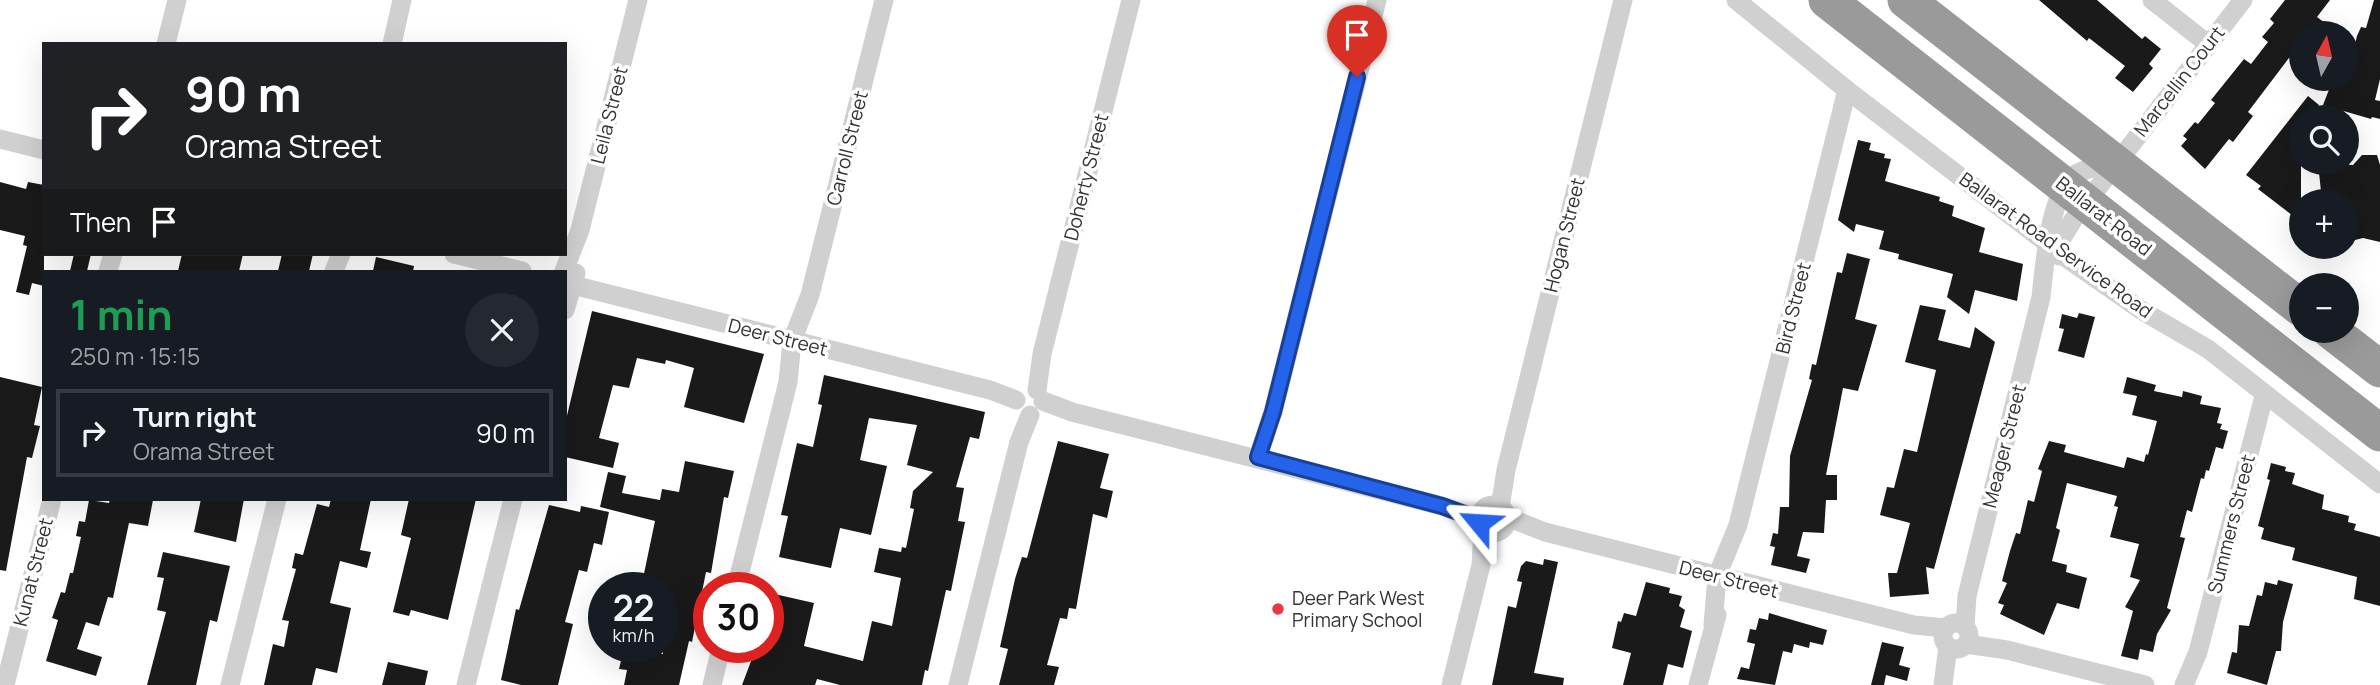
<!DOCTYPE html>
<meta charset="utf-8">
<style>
:root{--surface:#171b24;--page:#242831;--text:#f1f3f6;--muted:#9ea1a6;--line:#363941}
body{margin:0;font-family:Manrope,sans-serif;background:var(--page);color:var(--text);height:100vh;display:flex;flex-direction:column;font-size:26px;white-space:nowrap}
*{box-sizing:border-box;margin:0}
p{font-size:23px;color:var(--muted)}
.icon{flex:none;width:38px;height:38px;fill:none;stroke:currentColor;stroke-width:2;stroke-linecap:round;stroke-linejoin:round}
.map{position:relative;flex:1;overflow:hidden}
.drawer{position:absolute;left:42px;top:270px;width:525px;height:231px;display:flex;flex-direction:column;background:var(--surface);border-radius:0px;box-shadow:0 7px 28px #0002}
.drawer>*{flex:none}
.guide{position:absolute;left:42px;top:42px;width:525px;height:214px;border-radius:0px;box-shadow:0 7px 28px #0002;background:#202124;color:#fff;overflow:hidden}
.needle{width:46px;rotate:8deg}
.buttons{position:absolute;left:2289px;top:21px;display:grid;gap:14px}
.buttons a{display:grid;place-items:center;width:70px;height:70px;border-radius:50%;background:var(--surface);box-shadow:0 7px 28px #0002;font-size:35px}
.speed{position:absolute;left:588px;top:572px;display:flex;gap:14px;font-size:35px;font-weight:700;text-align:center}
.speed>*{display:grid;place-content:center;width:91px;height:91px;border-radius:50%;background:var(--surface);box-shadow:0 7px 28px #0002;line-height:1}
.speed small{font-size:18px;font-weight:400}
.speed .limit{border:10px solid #d22;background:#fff;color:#111}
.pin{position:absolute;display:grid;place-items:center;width:60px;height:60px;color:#fff;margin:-72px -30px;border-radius:50% 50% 50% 0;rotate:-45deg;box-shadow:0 0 7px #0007}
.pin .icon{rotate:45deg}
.me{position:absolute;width:77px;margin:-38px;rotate:297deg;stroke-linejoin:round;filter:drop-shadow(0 0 5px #0008)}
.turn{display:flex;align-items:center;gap:24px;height:147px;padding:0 28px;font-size:32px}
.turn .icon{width:91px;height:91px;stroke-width:2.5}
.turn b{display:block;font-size:49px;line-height:60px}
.then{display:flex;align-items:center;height:66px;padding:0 28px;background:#0003;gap:14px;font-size:26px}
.round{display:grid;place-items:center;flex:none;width:74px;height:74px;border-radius:37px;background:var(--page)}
.headline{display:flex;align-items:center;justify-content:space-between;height:119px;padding:0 28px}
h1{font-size:42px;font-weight:700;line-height:52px;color:#1e9e55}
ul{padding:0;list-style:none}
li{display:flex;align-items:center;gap:21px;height:88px;margin:0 14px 10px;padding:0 14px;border:4px solid var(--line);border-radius:0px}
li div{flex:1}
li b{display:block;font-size:26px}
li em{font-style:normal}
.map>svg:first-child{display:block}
.building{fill:#1a1a1a}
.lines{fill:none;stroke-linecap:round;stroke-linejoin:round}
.street{stroke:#d0d0d0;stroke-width:19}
.highway{stroke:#9a9a9a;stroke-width:37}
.route-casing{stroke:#184099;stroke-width:18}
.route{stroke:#2563eb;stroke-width:12}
.poi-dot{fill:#e63946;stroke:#fff;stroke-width:2.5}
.labels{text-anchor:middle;stroke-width:7;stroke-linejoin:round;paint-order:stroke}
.street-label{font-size:19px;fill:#333;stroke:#fff}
.poi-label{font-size:19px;fill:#333;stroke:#fff;text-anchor:start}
</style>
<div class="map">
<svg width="2380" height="685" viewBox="0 0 2380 685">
<rect width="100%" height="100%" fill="#fff"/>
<g class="building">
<polygon points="2039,0 2097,0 2142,39 2145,36 2161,49 2149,64 2153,68 2133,92 2115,78 2125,66 2089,38 2087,41"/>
<polygon points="2285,0 2330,0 2317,17 2325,23 2317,33 2301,33 2301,42 2248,112 2253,116 2233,142 2229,139 2205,169 2181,146 2187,139 2183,136 2195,122 2198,124 2215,103 2211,100 2244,59 2251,64 2268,42 2262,37 2274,23 2270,19"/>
<polygon points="2374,0 2380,0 2380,79 2375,100 2380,101 2380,119 2372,117 2371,119 2323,105 2332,82 2347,79 2357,36 2361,27 2366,28"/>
<polygon points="2308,96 2319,105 2310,117 2301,117 2301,222 2258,189 2261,186 2246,175"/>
<polygon points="1858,140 1871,143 1869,150 1885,154 1884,158 1891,159 1885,181 1940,197 1939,201 1954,206 1952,216 1985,228 1979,252 2023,264 2017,301 1975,290 1969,314 1947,297 1953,274 1898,259 1899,254 1879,249 1884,231 1856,224 1854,232 1838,220"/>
<polygon points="2362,155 2377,155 2380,165 2380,242 2363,238 2347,242 2347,201 2322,201 2318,163 2353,165"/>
<polygon points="0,182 26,189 28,182 44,185 44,286 32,283 29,295 16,292 27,246 23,245 25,236 0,230"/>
<polygon points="1847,253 1870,259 1855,319 1877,325 1858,391 1843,388 1826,475 1837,475 1837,500 1826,500 1824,533 1803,532 1797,556 1810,559 1806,573 1771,565 1775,547 1770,546 1773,533 1778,534 1780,507 1789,507 1790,456 1812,380 1809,379 1812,364 1816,365 1837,272 1842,273"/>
<polygon points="74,254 91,254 87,271 70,271"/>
<polygon points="182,254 243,254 239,271 178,271"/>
<polygon points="282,254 313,254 309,271 278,271"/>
<polygon points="376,257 414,266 413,271 373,271"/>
<polygon points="1920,305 1946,310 1938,340 1970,348 1975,327 1995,342 1934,569 1926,567 1929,594 1890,597 1888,573 1897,573 1910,523 1880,515 1887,487 1894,488 1904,449 1917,452 1936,370 1905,362"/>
<polygon points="592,311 764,354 744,423 684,407 694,368 666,360 665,364 637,358 629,388 613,385 599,438 619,443 613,468 565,457 565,424"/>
<polygon points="2079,313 2095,317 2084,358 2058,351 2064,329 2059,328 2062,314 2077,318"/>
<polygon points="824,375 985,412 979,439 970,437 956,487 964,488 958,521 965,522 951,591 946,590 928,671 925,670 922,685 840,685 817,679 815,685 742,685 756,648 768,648 770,593 814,603 804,646 863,661 872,621 892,626 901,578 874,572 879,548 901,552 902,547 906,548 914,509 910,508 913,491 933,472 907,465 917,425 869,418 860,460 887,466 871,535 840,528 831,568 779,557 788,516 781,515 797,443 813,447 822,405 818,404"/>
<polygon points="0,377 42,387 34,425 40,426 32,458 27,457 6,571 0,570"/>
<polygon points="2127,377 2156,385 2154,391 2182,397 2183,391 2202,396 2200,404 2221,408 2217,423 2222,424 2220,429 2228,431 2223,449 2216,447 2209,471 2206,470 2204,479 2201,478 2192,512 2187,510 2180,537 2185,538 2167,608 2171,610 2157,634 2153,652 2140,649 2138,660 2121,656 2133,611 2125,607 2140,580 2130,577 2139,544 2110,537 2118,507 2114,506 2117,496 2067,483 2056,528 2060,530 2052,561 2067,565 2066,572 2087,578 2079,609 2057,603 2044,635 2000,614 2004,605 1998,603 2007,583 2002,581 2010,551 2016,533 2020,534 2028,500 2034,502 2042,471 2038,469 2049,441 2066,445 2064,452 2124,468 2127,457 2144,462 2146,454 2148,455 2157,421 2132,415 2137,396 2123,393"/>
<polygon points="1058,441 1109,454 1100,488 1113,491 1107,518 1093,514 1076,609 1069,608 1067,619 1060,618 1047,665 1059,667 1054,685 999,685 1008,649 1000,647 1015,579 1022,557 1027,558"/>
<polygon points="685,461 734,471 728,498 724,497 711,573 706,572 692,642 689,641 679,685 624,685 627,670 619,669 624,648 663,654 663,588 641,588 655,521 600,507 608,472 626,476 622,493 660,500 662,489 679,492"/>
<polygon points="2271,463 2286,467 2285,471 2295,473 2292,484 2324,495 2322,509 2349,516 2348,522 2356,524 2354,530 2380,537 2380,606 2354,599 2357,577 2292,560 2295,548 2261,539 2264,528 2258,526 2270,480 2267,479"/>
<polygon points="110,499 153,500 148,526 129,523 113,598 108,597 99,626 86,622 77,649 102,657 96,676 46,661 58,620 52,618 61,592 65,593 70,573 73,573 81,537 76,536 79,521 85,522 89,500 109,503"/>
<polygon points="201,499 244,499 236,542 194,532"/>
<polygon points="331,499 371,499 360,550 371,552 367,568 340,561 330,603 351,608 337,673 316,668 312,685 264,685 273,644 284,647 289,621 282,620 296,569 292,568 295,553 303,555 317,504 329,507"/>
<polygon points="409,499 476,499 448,620 411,610 409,616 393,612 411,538 401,535"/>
<polygon points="549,505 580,512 581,506 609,512 602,545 594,543 587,572 579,570 565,622 573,624 558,685 521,685 501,680 516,609 519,610"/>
<polygon points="163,552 230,566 217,622 210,620 196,685 147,685 166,612 157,610 164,578 157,577"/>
<polygon points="1544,559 1558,562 1534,673 1564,678 1563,685 1492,685 1508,606 1516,608 1522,582 1517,581 1521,566 1526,561 1543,565"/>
<polygon points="2278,580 2293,584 2283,622 2281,651 2276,651 2267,685 2227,673 2232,652 2237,653 2239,625 2249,626 2257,595 2262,596 2265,582 2277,585"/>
<polygon points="1646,582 1670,588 1669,593 1682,596 1679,606 1685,610 1680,627 1692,631 1683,668 1668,664 1663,685 1623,685 1631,653 1612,648 1618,621 1621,622 1624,613 1636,616"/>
<polygon points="1769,613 1827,630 1823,645 1810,642 1809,648 1794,644 1792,653 1783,651 1775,685 1737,679 1741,667 1749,669 1755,644 1747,642 1750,629 1756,630 1759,618 1768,620"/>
<polygon points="1882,642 1904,647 1899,665 1910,668 1907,681 1886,675 1884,685 1871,685"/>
<polygon points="388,662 428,671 425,685 382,685"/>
</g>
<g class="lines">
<g class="street">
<polyline points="1736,0 1847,90 2069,260 2141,310 2208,349 2380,484"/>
<polyline points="2152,0 2208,44"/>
<polyline points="166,44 177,0"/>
<polyline points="392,44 402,0"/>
<polyline points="0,139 44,150"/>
<polyline points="454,254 522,271"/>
<polyline points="2059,256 2062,238 2073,220 2243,0"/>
<polyline points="108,271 113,254"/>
<polyline points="334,271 341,254"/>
<polyline points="564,271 580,230 638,0"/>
<polyline points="565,283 990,390 1016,400"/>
<polyline points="565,310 576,273"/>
<polyline points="1037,390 1042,354 1131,0"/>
<polyline points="1043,401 1072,412 1442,506 1478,519"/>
<polyline points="1258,457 1273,412 1377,0"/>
<circle cx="1493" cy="519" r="14"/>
<polyline points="1500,507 1506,470 1623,0"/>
<polyline points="1507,517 1545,532 1914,625 1946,628"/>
<polyline points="736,588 788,382 792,341 810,295 884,0"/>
<circle cx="1956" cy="636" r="13"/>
<polyline points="1713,625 1717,576 1738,525 1847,90"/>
<path d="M 1965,627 L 1967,596 L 2041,297 C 2044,269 2050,193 2073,176 C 2084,168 2102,166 2115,163"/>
<polyline points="1966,644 2007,650 2145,685"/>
<polyline points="5,685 52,499"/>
<polyline points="230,685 277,499"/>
<polyline points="466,685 513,499"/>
<polyline points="712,685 721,648"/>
<polyline points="958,685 1019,442 1030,415"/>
<polyline points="1451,685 1481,565 1483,530"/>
<polyline points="1698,685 1717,615"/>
<polyline points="1943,685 1948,646"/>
<polyline points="2184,685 2198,652 2264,396"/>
</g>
<g class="highway">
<polyline points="1827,0 2380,433"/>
<polyline points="1906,0 2301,308"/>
<polyline points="2331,331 2380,369"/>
</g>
</g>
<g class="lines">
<defs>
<polyline id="route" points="1357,77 1273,412 1258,457 1442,506 1478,519 1479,523"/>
</defs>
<use href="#route" class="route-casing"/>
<use href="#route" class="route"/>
</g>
<circle class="poi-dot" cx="1278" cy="609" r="7"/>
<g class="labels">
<g class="street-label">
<text transform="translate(2179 81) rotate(-52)" y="7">Marcellin Court</text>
<text transform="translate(609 115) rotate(-76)" y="7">Leila Street</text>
<text transform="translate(847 148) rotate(-76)" y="7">Carroll Street</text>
<text transform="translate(1086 177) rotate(-76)" y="7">Doherty Street</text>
<text transform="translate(2104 216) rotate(38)" y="7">Ballarat Road</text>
<text transform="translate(1564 235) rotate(-76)" y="7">Hogan Street</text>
<text transform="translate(2056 245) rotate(36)" y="7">Ballarat Road Service Road</text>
<text transform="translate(1793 308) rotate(-76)" y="7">Bird Street</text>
<text transform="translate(778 337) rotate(14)" y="7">Deer Street</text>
<text transform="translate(2004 446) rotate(-76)" y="7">Meager Street</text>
<text transform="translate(2231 524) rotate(-76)" y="7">Summers Street</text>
<text transform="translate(33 572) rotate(-76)" y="7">Kunat Street</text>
<text transform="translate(1729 579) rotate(14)" y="7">Deer Street</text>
</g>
<g class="poi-label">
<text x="1292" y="605">Deer Park West<tspan x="1292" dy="22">Primary School</tspan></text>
</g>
</g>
</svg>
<div class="buttons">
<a><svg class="needle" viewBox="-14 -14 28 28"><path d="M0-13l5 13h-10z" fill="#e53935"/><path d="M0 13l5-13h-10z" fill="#9ea1a6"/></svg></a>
<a><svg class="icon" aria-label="search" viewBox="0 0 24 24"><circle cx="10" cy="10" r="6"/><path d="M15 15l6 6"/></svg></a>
<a>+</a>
<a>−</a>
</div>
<div class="speed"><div>22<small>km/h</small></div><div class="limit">30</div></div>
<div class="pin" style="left:1357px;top:77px;background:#d93025"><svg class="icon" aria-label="arrive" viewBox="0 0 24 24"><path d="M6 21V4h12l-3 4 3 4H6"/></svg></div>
<svg class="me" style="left:1479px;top:523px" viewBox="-20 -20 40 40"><path d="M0-17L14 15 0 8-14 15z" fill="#2563eb" stroke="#fff" stroke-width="4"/></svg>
<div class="guide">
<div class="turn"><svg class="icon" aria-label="right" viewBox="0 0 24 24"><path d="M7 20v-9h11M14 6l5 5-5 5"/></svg><div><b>90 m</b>Orama Street</div></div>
<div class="then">Then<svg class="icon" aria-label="arrive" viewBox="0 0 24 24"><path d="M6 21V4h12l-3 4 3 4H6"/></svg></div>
</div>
<section class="drawer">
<div class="headline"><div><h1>1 min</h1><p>250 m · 15:15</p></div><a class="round"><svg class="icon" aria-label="close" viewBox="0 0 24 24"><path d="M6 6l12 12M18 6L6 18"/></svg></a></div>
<ul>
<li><svg class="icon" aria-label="right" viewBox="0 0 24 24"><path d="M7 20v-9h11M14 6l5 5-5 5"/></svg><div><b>Turn right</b><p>Orama Street</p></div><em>90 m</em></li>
</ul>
</section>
</div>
